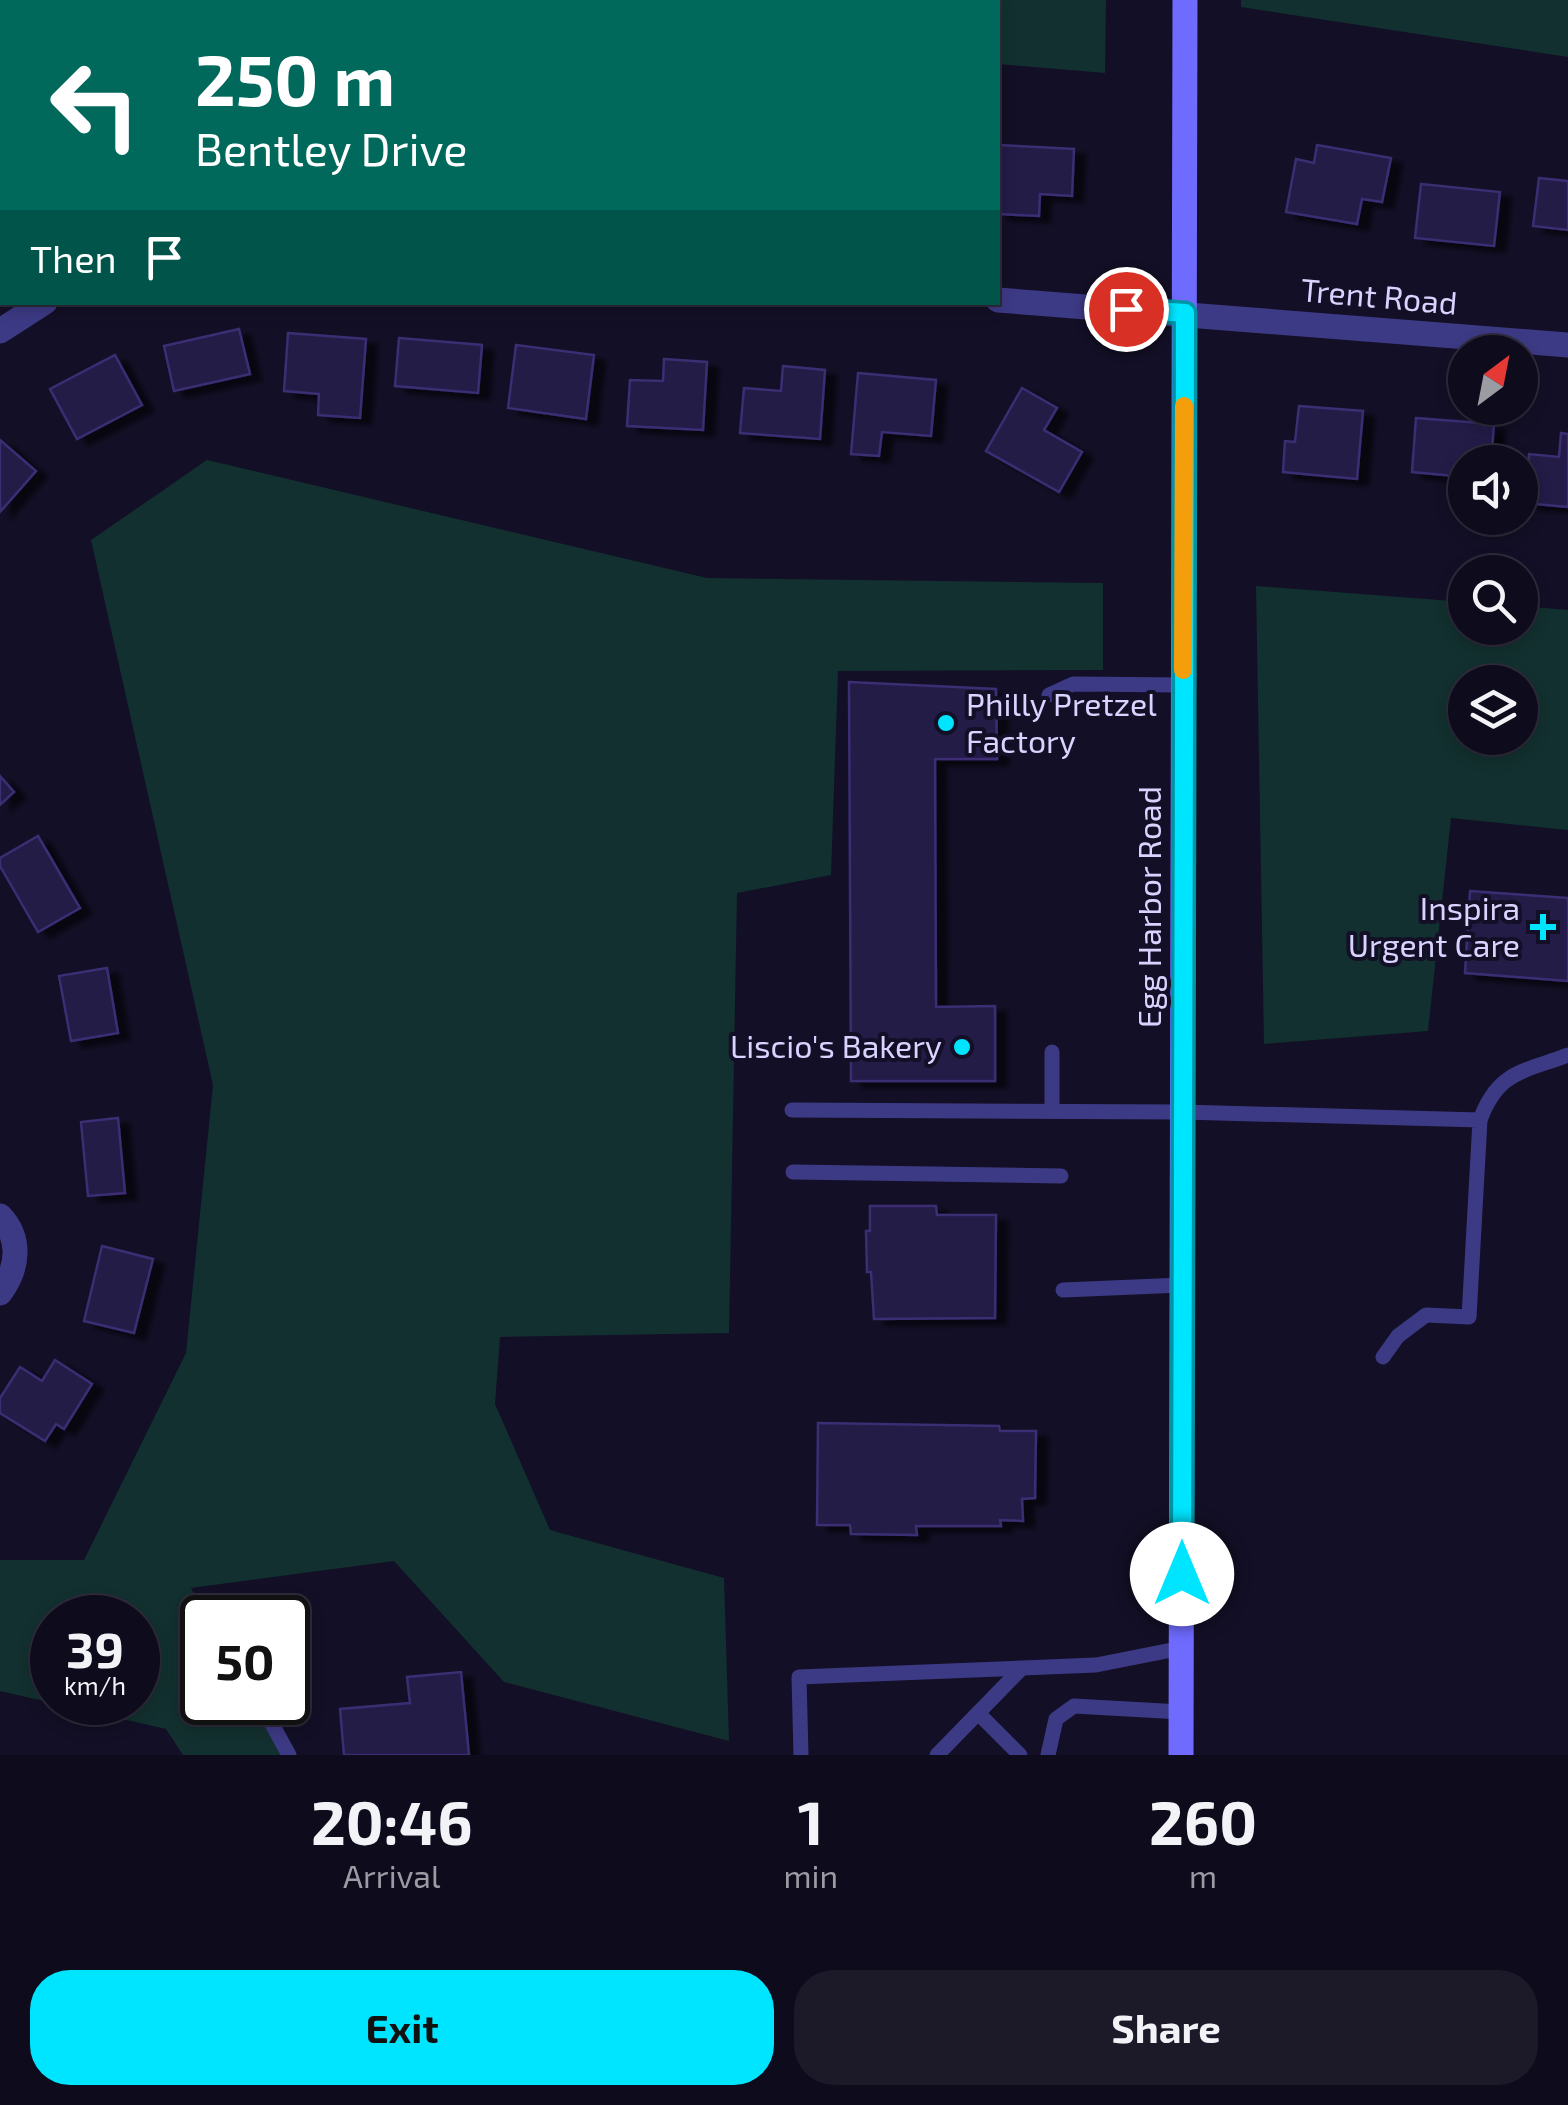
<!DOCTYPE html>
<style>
:root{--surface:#0e0b1c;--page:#1c1929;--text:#f1f3f6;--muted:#9b9ba3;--line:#2e2b3b;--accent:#00e5ff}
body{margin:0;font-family:"Exo 2",sans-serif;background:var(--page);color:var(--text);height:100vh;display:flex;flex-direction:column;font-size:38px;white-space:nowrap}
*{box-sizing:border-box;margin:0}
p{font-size:32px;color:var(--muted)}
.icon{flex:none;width:55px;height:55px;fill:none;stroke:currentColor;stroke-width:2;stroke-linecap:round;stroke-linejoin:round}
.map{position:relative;height:1755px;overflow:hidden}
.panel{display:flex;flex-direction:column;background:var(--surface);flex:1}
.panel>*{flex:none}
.hud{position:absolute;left:0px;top:0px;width:1000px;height:305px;box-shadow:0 5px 15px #0003,0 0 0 2px var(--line);background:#00695c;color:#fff;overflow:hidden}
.needle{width:65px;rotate:32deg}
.buttons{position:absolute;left:1448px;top:335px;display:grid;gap:20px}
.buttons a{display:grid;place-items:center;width:90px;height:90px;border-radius:50%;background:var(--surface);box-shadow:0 5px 15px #0003,0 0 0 2px var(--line);font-size:50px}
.speed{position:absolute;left:30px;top:1595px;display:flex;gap:20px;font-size:50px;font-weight:700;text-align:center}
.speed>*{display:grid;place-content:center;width:130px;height:130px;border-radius:50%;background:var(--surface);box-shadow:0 5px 15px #0003,0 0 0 2px var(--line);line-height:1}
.speed small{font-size:25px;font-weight:400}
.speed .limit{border:5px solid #111;border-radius:15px;background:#fff;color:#111}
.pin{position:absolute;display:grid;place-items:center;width:85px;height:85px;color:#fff;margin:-42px;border:5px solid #fff;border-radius:50%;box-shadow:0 2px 10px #0007}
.me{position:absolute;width:110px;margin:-55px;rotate:0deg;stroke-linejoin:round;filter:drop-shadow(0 0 8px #0008)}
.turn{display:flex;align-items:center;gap:35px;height:210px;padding:0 30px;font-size:45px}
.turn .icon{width:130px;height:130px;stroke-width:2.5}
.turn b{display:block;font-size:70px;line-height:85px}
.then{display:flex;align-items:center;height:95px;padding:0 30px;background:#0003;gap:20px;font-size:38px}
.eta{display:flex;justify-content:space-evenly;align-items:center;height:170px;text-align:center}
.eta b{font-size:60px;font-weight:700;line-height:70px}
.button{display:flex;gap:20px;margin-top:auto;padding:20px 30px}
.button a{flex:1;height:115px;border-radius:40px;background:var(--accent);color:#111;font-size:40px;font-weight:700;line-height:115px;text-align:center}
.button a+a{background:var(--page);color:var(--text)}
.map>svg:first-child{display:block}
.green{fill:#12302f;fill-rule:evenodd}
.building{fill:#241b47;stroke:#3b2d73;stroke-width:2.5;filter:url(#shadow)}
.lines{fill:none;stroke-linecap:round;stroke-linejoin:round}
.lane{stroke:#3d3a85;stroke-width:15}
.street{stroke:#3d3a85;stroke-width:25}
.secondary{stroke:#6f6bff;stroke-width:25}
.route-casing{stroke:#0095a6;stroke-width:25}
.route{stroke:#00e5ff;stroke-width:18}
.slow{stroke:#f59e0b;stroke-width:18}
.poi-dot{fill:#00e5ff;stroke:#130f26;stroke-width:4}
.labels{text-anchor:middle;stroke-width:8;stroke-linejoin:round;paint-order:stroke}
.street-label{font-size:32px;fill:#d9d4ff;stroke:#130f26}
.poi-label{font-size:32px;fill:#d9d4ff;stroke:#130f26;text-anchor:end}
</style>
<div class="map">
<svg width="1568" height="1755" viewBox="0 0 1568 1755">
<defs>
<filter id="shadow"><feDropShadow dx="11" dy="6" stdDeviation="2.5" flood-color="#0009"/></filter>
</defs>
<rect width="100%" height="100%" fill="#130f26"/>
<g class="green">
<polygon points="0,0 1106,0 1105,73 998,64 998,2 2,2 0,95"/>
<polygon points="1241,0 1568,0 1568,57 1241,7"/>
<path d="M 207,460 L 707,578 L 1103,583 L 1103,670 L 838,671 L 831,875 L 737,893 L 729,1333 L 500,1337 L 495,1404 L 550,1530 L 724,1578 L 729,1741 L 504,1682 L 394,1561 L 191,1588 L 207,1617 L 202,1618 L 202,1702 L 253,1703 L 281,1755 L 183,1755 L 166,1729 L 0,1691 L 0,1560 L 84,1560 L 186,1353 L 213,1085 L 91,540 ZM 52,1618 L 138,1618 L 138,1702 L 52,1702 Z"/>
<path d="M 1256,586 L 1465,602 L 1465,628 L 1520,628 L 1520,606 L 1568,610 L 1568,830 L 1451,818 L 1428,1031 L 1264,1044 ZM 1465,682 L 1520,682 L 1520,738 L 1465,738 Z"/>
</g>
<g class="building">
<polygon points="998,145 1074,149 1072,196 1040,194 1039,216 998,214"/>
<polygon points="1317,145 1391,158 1382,202 1362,199 1357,224 1286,212 1296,159 1314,163"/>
<polygon points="1539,178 1568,181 1568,230 1533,226"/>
<polygon points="1421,184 1500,192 1494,246 1415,238"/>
<polygon points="239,329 250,374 174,391 164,346"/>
<polygon points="288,333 366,339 360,418 318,415 319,394 284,391"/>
<polygon points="399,338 482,345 478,393 395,386"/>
<polygon points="516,345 594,355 586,419 508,408"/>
<polygon points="115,355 142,405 77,439 50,389"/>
<polygon points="664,359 707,362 703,430 627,426 630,380 663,381"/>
<polygon points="783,366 825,370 820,439 740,433 744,388 781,391"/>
<polygon points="858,373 936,380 931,436 882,432 879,456 851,454"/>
<polygon points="1022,388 1057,408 1044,430 1082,452 1059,492 986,451"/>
<polygon points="1299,406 1363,411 1357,479 1283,472 1285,441 1295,442"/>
<polygon points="1416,418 1494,424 1491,462 1465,462 1465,477 1412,472"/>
<polygon points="1561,433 1568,434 1568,507 1525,503 1529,454 1559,457"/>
<polygon points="0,440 36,471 0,512"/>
<polygon points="849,682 996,689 997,759 935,759 936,1007 995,1006 995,1081 851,1081"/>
<polygon points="0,776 14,792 0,805"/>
<polygon points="38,836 80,908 38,932 0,866 0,858"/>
<polygon points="1470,891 1568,898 1568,981 1465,973"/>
<polygon points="107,968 118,1033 71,1041 59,976"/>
<polygon points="118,1118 125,1193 88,1196 81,1122"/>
<polygon points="870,1206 936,1206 937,1215 996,1215 995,1318 874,1319 871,1272 867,1272 866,1231 870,1231"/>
<polygon points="102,1246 153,1259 134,1333 84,1321"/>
<polygon points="55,1360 92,1384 64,1429 56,1424 45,1441 0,1413 0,1398 20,1367 42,1381"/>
<polygon points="818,1423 999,1426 1000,1431 1036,1431 1035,1498 1022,1499 1023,1521 1000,1520 1001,1526 916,1526 917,1535 851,1534 850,1525 817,1525"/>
<polygon points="461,1672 469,1755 344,1755 340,1709 410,1703 407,1677"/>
</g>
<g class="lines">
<g class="lane">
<polyline points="0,2 24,2"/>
<polyline points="144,2 149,0"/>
<polyline points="1049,695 1073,684 1183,685"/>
<polyline points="1052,1052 1052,1111"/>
<polyline points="792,1110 1182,1112 1480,1120 1469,1317 1426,1315 1398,1336 1383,1357"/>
<path d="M 1480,1120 C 1498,1071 1523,1072 1568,1055"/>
<polyline points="793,1172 1061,1176"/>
<polyline points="1063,1290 1182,1285"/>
<polyline points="260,1702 289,1755"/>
<polyline points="978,1713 1020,1755"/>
<polyline points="801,1755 799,1677 1096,1665 1182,1648"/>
<polyline points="937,1755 1021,1669"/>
<polyline points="1048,1755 1056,1719 1074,1706 1181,1712"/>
</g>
<g class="street">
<polyline points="998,300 1568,345"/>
<polyline points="0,331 45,302"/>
<path d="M 0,1216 C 22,1239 18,1269 0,1293"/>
</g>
<polyline class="secondary" points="1181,1755 1185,0"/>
</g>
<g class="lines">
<defs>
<polyline id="route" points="1126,309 1185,313 1182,1574"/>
</defs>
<use href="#route" class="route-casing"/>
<use href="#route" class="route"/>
<polyline class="slow" points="1183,670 1184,406"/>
</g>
<g class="poi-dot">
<circle cx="946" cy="723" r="10"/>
<path d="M1538 912h10v10h10v10h-10v10h-10v-10h-10v-10h10z"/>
<circle cx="962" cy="1047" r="10"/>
</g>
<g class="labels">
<g class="street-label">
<text transform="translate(1379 297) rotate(5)" y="11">Trent Road</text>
<text transform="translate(1150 907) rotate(-90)" y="11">Egg Harbor Road</text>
</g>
<g class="poi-label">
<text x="966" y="716" text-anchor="start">Philly Pretzel<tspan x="966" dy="37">Factory</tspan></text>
<text x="1520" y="920">Inspira<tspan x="1520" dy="37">Urgent Care</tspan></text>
<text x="942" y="1058">Liscio's Bakery</text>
</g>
</g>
</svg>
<div class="buttons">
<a><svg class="needle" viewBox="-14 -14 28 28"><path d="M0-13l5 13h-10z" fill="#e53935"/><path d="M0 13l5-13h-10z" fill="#9b9ba3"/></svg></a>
<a><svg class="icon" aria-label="sound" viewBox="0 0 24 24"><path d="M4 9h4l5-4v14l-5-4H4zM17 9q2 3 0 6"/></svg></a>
<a><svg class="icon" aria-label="search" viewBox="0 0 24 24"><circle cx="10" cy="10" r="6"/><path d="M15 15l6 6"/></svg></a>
<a><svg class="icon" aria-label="layers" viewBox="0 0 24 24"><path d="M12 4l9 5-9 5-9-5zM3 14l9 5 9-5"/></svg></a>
</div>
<div class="speed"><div>39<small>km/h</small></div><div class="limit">50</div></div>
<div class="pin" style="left:1126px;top:309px;background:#d93025"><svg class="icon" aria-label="arrive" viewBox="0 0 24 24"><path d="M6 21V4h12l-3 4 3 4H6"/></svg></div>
<svg class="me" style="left:1182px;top:1574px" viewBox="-20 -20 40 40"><circle r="19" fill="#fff"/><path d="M0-13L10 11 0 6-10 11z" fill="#00e5ff"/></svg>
<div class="hud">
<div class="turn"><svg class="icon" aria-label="left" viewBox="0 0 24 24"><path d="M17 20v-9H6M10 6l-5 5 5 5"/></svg><div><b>250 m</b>Bentley Drive</div></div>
<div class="then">Then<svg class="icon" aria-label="arrive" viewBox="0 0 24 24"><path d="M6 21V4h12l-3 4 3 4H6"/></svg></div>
</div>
</div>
<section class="panel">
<div class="eta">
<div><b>20:46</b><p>Arrival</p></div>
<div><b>1</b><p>min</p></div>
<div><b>260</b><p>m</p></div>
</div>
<div class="button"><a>Exit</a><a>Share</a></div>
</section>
